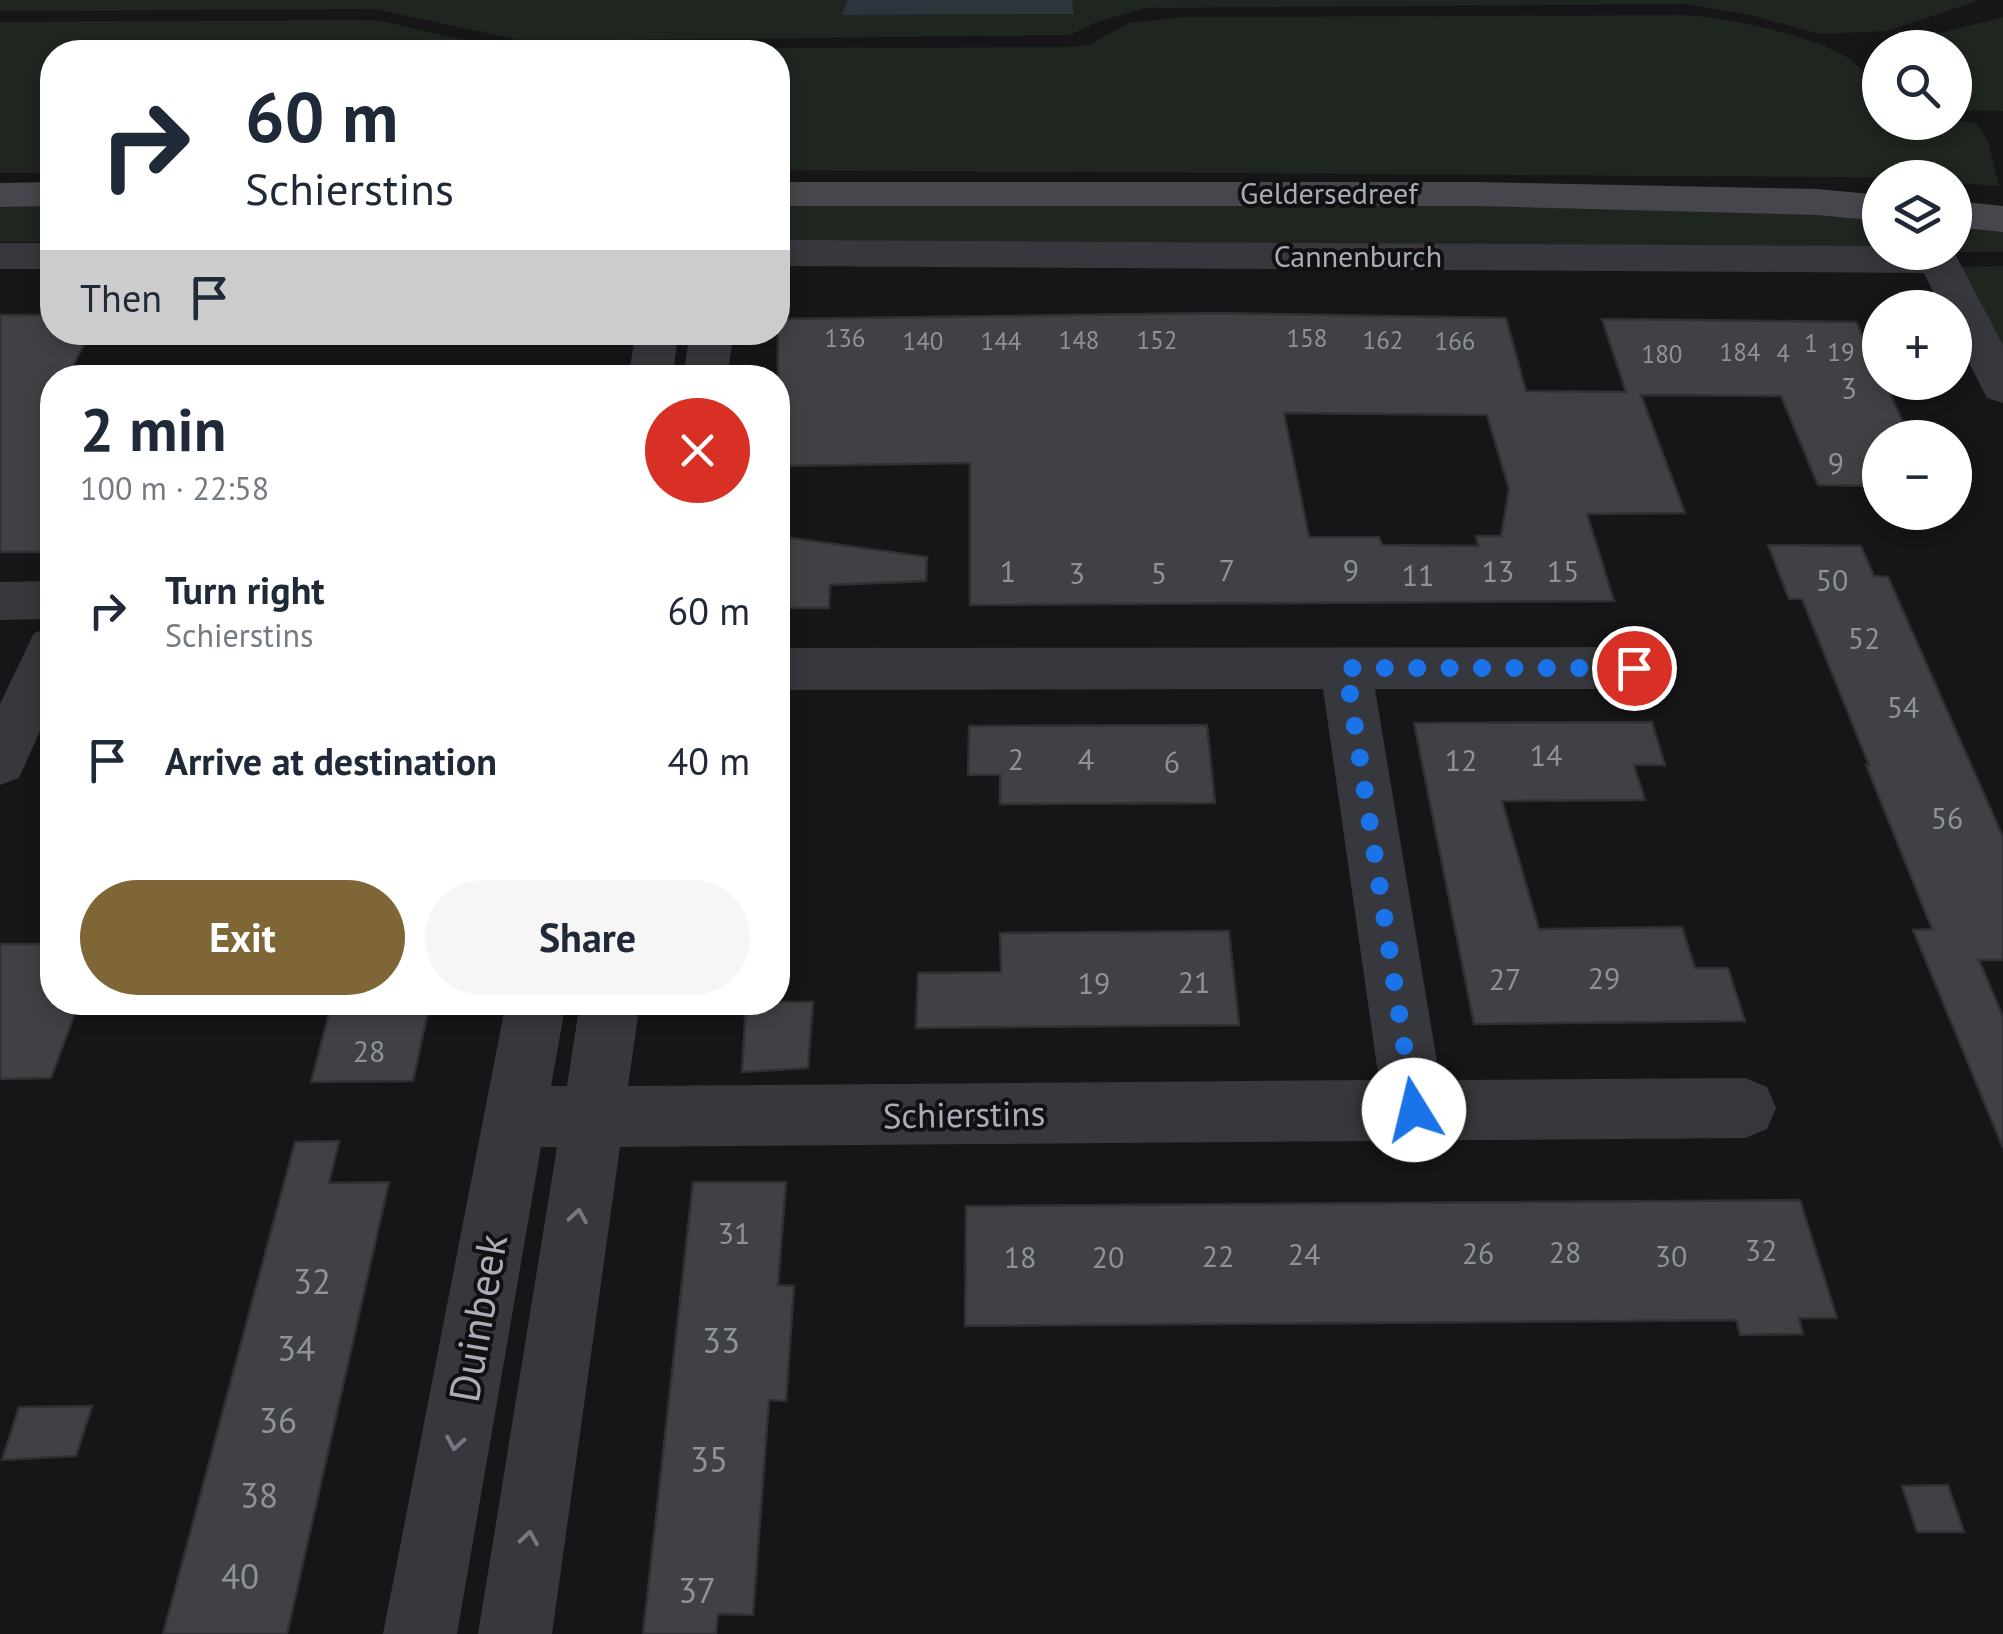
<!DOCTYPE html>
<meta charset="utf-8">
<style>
:root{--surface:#fff;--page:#f6f6f7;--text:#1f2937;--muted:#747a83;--accent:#7e6636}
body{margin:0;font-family:"PT Sans",sans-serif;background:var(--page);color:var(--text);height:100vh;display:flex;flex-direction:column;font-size:38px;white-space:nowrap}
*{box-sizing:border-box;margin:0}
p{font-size:32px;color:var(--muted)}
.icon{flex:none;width:55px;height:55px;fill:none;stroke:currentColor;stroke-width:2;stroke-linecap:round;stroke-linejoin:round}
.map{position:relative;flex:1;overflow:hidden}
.details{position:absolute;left:40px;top:365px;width:750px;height:650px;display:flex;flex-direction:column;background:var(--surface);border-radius:40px;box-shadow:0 5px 15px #0003}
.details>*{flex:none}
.top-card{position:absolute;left:40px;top:40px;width:750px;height:305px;border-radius:40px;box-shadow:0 5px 15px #0003;background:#fff;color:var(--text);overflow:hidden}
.buttons{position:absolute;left:1862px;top:30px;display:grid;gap:20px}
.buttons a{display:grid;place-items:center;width:110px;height:110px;border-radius:50%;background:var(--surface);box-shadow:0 5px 15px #0003;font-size:50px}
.pin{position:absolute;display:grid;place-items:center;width:85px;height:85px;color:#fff;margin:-42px;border:5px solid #fff;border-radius:50%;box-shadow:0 2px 10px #0007}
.me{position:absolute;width:110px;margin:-55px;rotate:351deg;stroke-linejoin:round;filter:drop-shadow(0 0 8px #0008)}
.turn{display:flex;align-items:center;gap:35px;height:210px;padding:0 40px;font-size:45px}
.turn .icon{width:130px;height:130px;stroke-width:2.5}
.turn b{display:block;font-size:70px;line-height:85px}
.then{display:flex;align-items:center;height:95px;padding:0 40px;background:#0003;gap:20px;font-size:38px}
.round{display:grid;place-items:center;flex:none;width:105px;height:105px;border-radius:52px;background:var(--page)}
.head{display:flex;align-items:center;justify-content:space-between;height:170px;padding:0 40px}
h1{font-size:60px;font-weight:700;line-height:75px}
.cta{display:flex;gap:20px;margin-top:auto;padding:20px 40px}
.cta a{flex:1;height:115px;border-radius:60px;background:var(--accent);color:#fff;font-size:40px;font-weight:700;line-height:115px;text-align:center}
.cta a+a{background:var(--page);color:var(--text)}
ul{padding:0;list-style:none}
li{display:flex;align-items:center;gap:30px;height:150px;padding:0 40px}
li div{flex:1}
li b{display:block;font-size:38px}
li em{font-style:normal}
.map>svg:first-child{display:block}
.green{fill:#1e261f}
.water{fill:#2c353c}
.building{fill:#404145;stroke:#303034;stroke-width:2.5;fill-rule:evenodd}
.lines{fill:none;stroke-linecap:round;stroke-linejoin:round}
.minor{fill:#37383d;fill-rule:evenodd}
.secondary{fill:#45474d;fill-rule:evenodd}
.oneway{stroke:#757881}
.route{stroke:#1a73e8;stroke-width:18;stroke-dasharray:0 32.4}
.labels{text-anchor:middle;stroke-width:8;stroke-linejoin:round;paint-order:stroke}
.far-number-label{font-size:25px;fill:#8e929b}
.far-street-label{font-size:30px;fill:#a8adb8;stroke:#111113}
.number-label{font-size:30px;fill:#8e929b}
.street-label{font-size:35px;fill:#a8adb8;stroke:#111113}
.near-number-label{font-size:35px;fill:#8e929b}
.near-street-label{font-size:42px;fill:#a8adb8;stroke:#111113}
</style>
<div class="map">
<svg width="2003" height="1634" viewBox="0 0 2003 1634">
<rect width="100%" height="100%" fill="#161618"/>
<g class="green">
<polygon points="0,0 847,0 843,15 1073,14 1072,0 1980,0 1887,31 1820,34 1750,15 1687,4 1146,8 1097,22 1070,35 523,41 375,9 0,11"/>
<path d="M 1684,15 C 1727,17 1811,35 1848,58 C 1861,67 1870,80 1880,92 L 1880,122 L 1955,120 L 1976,123 L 1988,141 L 1999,186 L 1955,183 L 1955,178 L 778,170 L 778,52 L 52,52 L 52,173 L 0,173 L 0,22 L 377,20 L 503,49 L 1068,47 L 1089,45 L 1129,23 L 1183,17 Z"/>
<polygon points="2003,17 2003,111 1955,110 1955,48 1887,47"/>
<polygon points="778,201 1650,205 1880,215 1880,251 778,242"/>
<rect x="0" y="203" width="52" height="39"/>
<polygon points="1955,222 2003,227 2003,252 1955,252"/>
<polygon points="2003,266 2003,354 1956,267"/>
</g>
<polygon class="water" points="847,0 1072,0 1074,14 842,15"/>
<g class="building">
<path d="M 1216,313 L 1506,318 L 1526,391 L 1626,392 L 1602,319 L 1856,322 L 1880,373 L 1880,382 L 1885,382 L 1910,438 L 1880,438 L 1880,486 L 1818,485 L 1781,396 L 1641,395 L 1685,513 L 1587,514 L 1614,601 L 970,605 L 970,463 L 778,466 L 778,319 ZM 1284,413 L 1487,415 L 1509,489 L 1501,536 L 1476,536 L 1478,546 L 1382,545 L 1379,537 L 1309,537 Z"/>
<polygon points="0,315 52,315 52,332 90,332 67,378 52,378 52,552 0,552"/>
<polygon points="778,536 927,557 926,581 830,585 829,608 778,608"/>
<polygon points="1768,545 1861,546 1874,576 1888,577 2003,837 2003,960 1979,960 2003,1017 2003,1148 1913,930 1932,929 1866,765 1869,765 1802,599 1789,599"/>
<polygon points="1652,722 1665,765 1634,765 1645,800 1502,801 1539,929 1682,927 1695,968 1728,968 1745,1021 1474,1024 1414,723"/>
<polygon points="1207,725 1215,803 1000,804 1000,775 968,775 969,726"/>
<polygon points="1229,931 1239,1025 916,1028 918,973 1001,972 1000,933"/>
<polygon points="0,944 52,944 52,1002 79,1002 51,1078 0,1079"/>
<polygon points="332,1002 430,1002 413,1081 311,1082"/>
<polygon points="746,1002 813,1002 808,1068 742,1072"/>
<polygon points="339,1141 329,1183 389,1182 287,1634 163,1634 295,1142"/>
<polygon points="693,1182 786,1182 778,1285 794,1286 786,1401 769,1400 753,1615 718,1614 716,1634 643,1634"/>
<polygon points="1800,1200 1837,1318 1799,1318 1803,1334 1740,1335 1736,1320 965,1326 966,1206"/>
<polygon points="92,1406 76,1456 2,1460 19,1407"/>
<polygon points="1948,1485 1964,1532 1917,1532 1902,1486"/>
</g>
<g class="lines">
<g class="minor">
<polygon points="778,240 1880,246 1880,252 1954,252 2003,345 2003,403 1987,398 1955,335 1955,308 1941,308 1924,273 778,266"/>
<rect x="0" y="243" width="52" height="26"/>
<polygon points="636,332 679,332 672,378 628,378"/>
<polygon points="690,332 734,332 727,378 683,378"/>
<polygon points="52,581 52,619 0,620 0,582"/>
<polygon points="52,627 52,704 19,778 0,785 0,704 34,633"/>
<polygon points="1634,647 1652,653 1660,668 1652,683 1634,689 1375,689 1440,1080 1745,1078 1767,1087 1776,1108 1767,1129 1745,1138 620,1147 552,1634 478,1634 557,1147 541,1147 457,1634 383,1634 506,1002 566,1002 551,1086 567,1086 580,1002 640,1002 628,1086 1379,1080 1323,689 778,690 778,648"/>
</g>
<g class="secondary">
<polygon points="52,182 52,206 0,207 0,183"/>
<polygon points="778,182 1477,182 1818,189 1880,195 1880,221 1818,215 1477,206 778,206"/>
<polygon points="1955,201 2003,206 2003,232 1955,227"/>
</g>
</g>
<defs><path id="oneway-chevron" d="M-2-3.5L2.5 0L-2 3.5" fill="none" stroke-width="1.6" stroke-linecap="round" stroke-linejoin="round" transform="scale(2.5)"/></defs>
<g class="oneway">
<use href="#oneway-chevron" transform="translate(578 1216) rotate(-81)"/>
<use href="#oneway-chevron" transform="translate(455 1443) rotate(100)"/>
<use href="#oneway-chevron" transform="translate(529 1538) rotate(-81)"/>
</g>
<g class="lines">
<polyline class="route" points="1414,1110 1346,668 1634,668"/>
</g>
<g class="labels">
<g class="far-number-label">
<text x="845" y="347">136</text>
<text x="1307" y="347">158</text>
<text x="1079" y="349">148</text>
<text x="1157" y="349">152</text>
<text x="1383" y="349">162</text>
<text x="923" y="350">140</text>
<text x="1001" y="350">144</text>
<text x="1455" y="350">166</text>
<text x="1811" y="352">1</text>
<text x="1740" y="361">184</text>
<text x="1841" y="361">19</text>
<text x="1783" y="362">4</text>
<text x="1662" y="363">180</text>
</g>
<g class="far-street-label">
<text x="1329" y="204">Geldersedreef</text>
<text x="1358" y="267">Cannenburch</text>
</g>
<g class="number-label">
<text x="1849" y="399">3</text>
<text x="1836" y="474">9</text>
<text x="1227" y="581">7</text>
<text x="1351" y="581">9</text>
<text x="1008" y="582">1</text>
<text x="1498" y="582">13</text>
<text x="1563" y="582">15</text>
<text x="1077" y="584">3</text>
<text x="1159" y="584">5</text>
<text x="1418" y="586">11</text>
<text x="1832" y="591">50</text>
<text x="1864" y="649">52</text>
<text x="1903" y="718">54</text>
<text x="1546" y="766">14</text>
<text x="1016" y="770">2</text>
<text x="1086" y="770">4</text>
<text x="1461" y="771">12</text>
<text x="1172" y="773">6</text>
<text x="1947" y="829">56</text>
<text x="1604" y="989">29</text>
<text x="1505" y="990">27</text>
<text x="1194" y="993">21</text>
<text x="1094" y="994">19</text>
<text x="369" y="1062">28</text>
<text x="734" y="1244">31</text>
<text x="1761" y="1261">32</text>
<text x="1565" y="1263">28</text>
<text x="1478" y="1264">26</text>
<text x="1304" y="1265">24</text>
<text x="1218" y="1267">22</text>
<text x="1671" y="1267">30</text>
<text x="1020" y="1268">18</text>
<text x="1108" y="1268">20</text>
</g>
<g class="street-label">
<text transform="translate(964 1115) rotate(-1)" y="12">Schierstins</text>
</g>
<g class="near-number-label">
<text x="312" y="1294">32</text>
<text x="721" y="1353">33</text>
<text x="296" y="1361">34</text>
<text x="278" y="1433">36</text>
<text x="709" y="1472">35</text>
<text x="259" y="1508">38</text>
<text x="240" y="1589">40</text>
<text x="697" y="1603">37</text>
</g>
<g class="near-street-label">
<text transform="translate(478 1318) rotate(-80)" y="15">Duinbeek</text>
</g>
</g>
</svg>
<div class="buttons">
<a><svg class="icon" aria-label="search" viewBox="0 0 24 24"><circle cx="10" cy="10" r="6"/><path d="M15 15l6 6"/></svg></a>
<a><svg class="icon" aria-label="layers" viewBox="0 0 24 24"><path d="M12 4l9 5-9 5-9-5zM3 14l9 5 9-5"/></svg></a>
<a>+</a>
<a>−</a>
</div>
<div class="pin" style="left:1634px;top:668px;background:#d93025"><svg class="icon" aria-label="arrive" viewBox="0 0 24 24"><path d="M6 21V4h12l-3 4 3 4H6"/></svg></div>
<svg class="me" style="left:1414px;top:1110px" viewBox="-20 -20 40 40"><circle r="19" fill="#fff"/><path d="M0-13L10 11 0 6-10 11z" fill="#1a73e8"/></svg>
<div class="top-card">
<div class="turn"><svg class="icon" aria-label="right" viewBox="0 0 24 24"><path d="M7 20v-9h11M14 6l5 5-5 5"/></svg><div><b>60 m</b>Schierstins</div></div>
<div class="then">Then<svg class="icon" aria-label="arrive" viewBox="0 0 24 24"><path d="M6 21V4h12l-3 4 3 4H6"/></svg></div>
</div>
<section class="details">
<div class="head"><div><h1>2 min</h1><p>100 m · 22:58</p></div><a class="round" style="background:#d93025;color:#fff"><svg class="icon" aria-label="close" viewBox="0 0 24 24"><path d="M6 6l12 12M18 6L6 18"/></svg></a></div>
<ul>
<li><svg class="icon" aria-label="right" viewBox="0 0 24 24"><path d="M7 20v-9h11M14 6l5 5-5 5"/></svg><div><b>Turn right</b><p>Schierstins</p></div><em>60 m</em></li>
<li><svg class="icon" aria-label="arrive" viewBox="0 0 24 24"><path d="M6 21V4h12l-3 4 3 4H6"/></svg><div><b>Arrive at destination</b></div><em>40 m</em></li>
</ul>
<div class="cta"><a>Exit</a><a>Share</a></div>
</section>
</div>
